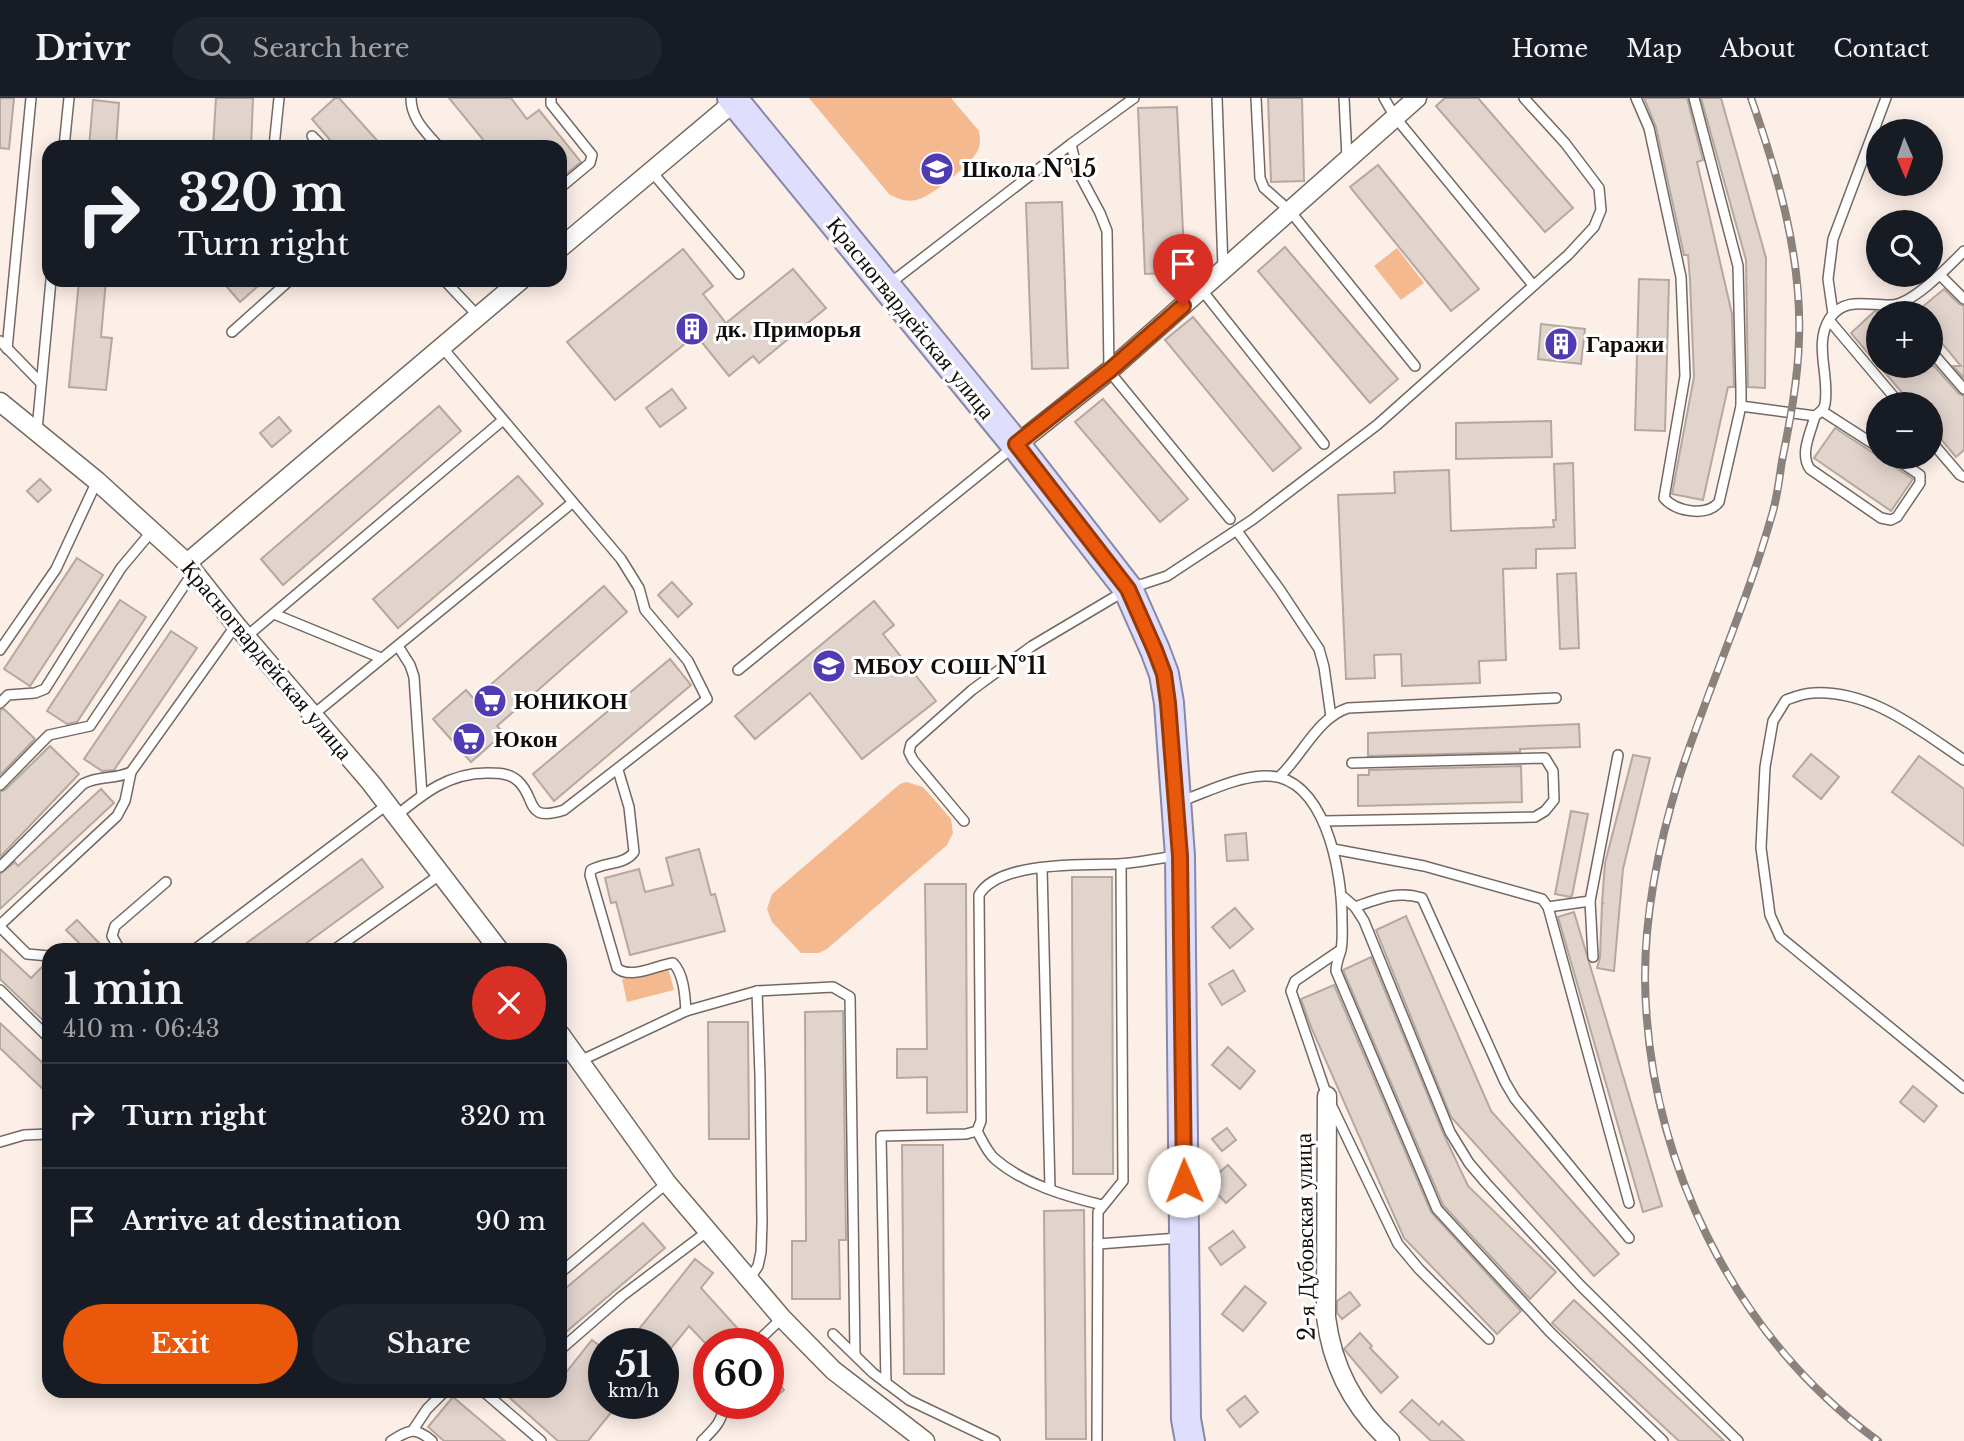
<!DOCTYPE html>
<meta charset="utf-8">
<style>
:root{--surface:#171b24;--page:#20242c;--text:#f1f3f6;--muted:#9ea1a6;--line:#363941;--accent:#ea580c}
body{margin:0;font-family:"Libre Baskerville",serif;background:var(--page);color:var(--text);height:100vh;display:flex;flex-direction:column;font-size:26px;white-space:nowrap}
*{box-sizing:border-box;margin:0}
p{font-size:23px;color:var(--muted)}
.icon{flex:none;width:38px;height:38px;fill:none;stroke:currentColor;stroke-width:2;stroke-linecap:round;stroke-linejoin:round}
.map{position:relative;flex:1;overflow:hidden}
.panel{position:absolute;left:42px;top:845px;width:525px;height:455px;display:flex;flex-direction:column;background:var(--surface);border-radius:21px;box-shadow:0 4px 18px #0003}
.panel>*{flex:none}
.top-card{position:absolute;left:42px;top:42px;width:525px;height:147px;border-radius:21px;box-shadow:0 4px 18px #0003;background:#171b24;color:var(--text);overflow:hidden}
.needle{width:46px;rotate:178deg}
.controls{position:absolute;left:1866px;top:21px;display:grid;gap:14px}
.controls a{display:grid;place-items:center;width:77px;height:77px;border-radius:50%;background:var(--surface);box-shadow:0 4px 18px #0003;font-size:35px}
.speed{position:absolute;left:588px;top:1230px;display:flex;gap:14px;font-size:35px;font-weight:700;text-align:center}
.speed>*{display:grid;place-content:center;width:91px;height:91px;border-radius:50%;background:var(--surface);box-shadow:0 4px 18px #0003;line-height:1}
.speed small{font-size:18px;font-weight:400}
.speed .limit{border:10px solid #d22;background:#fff;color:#111}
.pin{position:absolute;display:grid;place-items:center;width:60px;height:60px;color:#fff;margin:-72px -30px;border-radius:50% 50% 50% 0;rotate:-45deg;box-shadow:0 0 7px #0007}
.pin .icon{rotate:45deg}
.me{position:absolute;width:77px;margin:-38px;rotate:359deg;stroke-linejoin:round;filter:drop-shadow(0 0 5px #0008)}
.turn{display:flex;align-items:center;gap:24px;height:147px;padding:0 21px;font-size:32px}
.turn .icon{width:91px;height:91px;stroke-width:2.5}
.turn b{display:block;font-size:49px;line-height:60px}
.round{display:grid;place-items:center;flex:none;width:74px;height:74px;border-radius:37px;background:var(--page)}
.headline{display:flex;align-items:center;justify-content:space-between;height:119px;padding:0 21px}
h1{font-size:42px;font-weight:600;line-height:52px}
.cta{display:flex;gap:14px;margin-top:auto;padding:14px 21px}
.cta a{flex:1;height:80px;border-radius:42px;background:var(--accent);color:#fff;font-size:28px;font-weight:600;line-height:80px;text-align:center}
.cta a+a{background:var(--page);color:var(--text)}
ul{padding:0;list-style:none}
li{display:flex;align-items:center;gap:21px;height:105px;padding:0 21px;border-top:2px solid var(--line)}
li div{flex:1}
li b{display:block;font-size:26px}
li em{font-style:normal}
header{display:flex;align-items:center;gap:42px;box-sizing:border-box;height:98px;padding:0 35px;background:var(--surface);border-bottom:2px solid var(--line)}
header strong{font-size:33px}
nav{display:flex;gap:38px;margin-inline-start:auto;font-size:24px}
.search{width:490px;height:63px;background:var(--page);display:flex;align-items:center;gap:18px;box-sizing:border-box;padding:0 24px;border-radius:38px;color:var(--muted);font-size:26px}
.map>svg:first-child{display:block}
.green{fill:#f5b990}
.building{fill:#e1d4cc;stroke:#b4a8a0;stroke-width:2}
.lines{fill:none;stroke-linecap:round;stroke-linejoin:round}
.lane-casing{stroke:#746961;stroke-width:12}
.street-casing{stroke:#746961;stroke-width:21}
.primary-casing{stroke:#8987a7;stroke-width:32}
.lane{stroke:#fff;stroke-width:9}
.street{stroke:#fff;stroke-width:18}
.primary{stroke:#dfdffd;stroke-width:28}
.rail-casing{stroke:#8b827d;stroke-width:8}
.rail{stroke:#fff;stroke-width:5;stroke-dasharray:16;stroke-linecap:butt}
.route-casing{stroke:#983908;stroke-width:18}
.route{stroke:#ea580c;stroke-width:12}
.labels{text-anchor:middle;stroke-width:6;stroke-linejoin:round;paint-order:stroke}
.poi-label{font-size:23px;font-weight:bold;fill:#110d0b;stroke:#fff;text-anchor:start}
.street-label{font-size:23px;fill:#110d0b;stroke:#fff}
</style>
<header>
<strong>Drivr</strong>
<div class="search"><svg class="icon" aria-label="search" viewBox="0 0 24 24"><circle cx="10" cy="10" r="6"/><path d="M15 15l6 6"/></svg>Search here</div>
<nav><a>Home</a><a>Map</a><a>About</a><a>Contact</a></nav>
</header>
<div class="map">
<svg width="1964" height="1343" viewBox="0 0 1964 1343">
<rect width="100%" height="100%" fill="#fcefe7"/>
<g class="green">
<path d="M 809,0 L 951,0 L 979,33 C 980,40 981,47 977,54 C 969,68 931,99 916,102 C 905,104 898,101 889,96 Z"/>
<polygon points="1397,150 1424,185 1401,202 1374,168"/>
<polygon points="906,684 923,689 951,721 953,735 947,747 827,851 819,855 801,855 772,824 767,811 772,796 900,686"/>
<polygon points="668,870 674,892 627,904 622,881"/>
</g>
<g class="building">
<polygon points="0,0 14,0 9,51 0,50"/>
<polygon points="216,0 253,0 251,49 213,49"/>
<polygon points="335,0 339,0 383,49 336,49 312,21"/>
<polygon points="449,0 511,0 527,21 539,12 581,64 560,81 560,49 489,49"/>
<polygon points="1268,0 1302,0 1304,83 1271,84"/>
<polygon points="1445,0 1478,0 1573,110 1545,134 1436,8"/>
<polygon points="1644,0 1687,0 1703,62 1697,64 1732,216 1734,289 1728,289 1703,402 1672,396 1694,279 1690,182 1688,157 1684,157 1656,29"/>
<polygon points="1701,0 1721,0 1766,160 1765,290 1748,289 1746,162"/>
<polygon points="93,2 119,5 116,49 89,49"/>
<polygon points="1177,9 1185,174 1145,176 1138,10"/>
<polygon points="1378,67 1479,191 1451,213 1350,89"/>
<polygon points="1062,104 1068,270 1032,271 1026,105"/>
<polygon points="1285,149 1398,281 1370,305 1258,173"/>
<polygon points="683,151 713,188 703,196 726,225 793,171 826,210 759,265 753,258 729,278 696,237 615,302 567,244"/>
<polygon points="1639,181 1669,182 1665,333 1635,332"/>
<polygon points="79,182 106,182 101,239 112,240 106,292 69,289"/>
<polygon points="221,182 265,182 240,204"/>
<polygon points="1944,191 1959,206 1964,208 1964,280 1953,268 1961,268 1930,231 1930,215 1915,215"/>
<polygon points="1875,213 1878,214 1878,267 1851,235"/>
<polygon points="1193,219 1301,350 1273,373 1165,242"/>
<polygon points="1541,226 1585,231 1581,266 1538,261"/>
<polygon points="1879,268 1934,268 1959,296 1964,298 1964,352 1956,359 1930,328 1930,306 1912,306"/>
<polygon points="672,291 686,310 660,329 646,310"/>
<polygon points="1103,301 1188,401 1160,424 1075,324"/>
<polygon points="439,308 461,333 283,487 261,461"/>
<polygon points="279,319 291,333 272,349 260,335"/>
<polygon points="1551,323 1552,359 1456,361 1456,325"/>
<polygon points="1835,330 1913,381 1891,413 1814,360"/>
<polygon points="1573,365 1575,450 1536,451 1536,470 1503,471 1506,562 1479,563 1480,585 1402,588 1401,556 1374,557 1375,580 1346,581 1338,397 1395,395 1394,374 1449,372 1451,433 1554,429 1553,422 1556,422 1554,366"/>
<polygon points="518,378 543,406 398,530 373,501"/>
<polygon points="40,381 51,392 38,404 27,393"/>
<polygon points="77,460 103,477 30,588 4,571"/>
<polygon points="1576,475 1579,550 1560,551 1557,476"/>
<polygon points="672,484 692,506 678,519 658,497"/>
<polygon points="604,488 627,514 497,628 504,635 471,664 433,621 466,592 474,601"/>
<polygon points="120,502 146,519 77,624 67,626 47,613"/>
<polygon points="874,503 894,527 883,536 936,603 862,661 810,595 755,641 735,618"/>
<polygon points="171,533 197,550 114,672 102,673 84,661"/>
<polygon points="670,561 691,587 554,703 533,676"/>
<polygon points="4,611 35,641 0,677 0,612"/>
<polygon points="1579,626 1580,649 1520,651 1520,654 1368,658 1368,635"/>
<polygon points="50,648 79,676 0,759 0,694 5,692"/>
<polygon points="1811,656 1839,679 1821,701 1793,678"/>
<polygon points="1633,657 1650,660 1623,771 1614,873 1597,870 1600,859 1602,806 1604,805 1602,805 1605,765"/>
<polygon points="1919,658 1964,691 1964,748 1892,694"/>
<polygon points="1521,668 1522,704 1358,708 1358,677 1369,677 1369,672"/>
<polygon points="101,691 114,705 0,811 0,776 15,764 18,768"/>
<polygon points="1571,713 1588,716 1572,798 1570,799 1555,796"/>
<polygon points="1246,735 1248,762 1227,763 1225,737"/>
<polygon points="699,751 711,797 715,796 725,833 630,857 616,804 611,805 605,780 639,771 645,794 673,787 666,760"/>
<polygon points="362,761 383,789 297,852 237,852"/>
<polygon points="1072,779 1112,779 1113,1076 1073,1076"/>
<polygon points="925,786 966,786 967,1014 927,1015 927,979 897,980 897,951 927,951"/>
<polygon points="1235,810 1253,831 1230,850 1212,829"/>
<polygon points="1574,814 1662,1108 1643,1114 1558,819"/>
<polygon points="1406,818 1491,1013 1619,1156 1594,1178 1451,1019 1376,832"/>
<polygon points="77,822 99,845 90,852 86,852 66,832"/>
<polygon points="0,851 31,880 42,869 49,876 49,928 0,881"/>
<polygon points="1371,859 1444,1037 1468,1088 1556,1174 1530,1201 1443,1107 1343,872"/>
<polygon points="1233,872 1245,893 1222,907 1209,886"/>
<polygon points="1334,887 1431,1114 1521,1213 1497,1236 1404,1140 1311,929 1301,901"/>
<polygon points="843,913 846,1142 839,1142 840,1201 792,1201 792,1143 806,1143 805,914"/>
<polygon points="708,924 748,924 749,1041 709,1041"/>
<polygon points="0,925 49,971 49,997 0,950"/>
<polygon points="1228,949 1255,973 1240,991 1212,967"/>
<polygon points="1913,988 1937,1008 1924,1024 1900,1004"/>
<polygon points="1227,1030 1236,1042 1222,1053 1212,1041"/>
<polygon points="902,1047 943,1047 944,1276 904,1276"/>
<polygon points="1228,1067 1246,1087 1226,1105 1207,1085"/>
<polygon points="1084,1112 1086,1341 1046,1341 1044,1113"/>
<polygon points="643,1125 665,1150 560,1239 560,1195"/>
<polygon points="1233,1133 1245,1149 1221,1167 1209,1150"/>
<polygon points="695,1161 713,1175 701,1190 749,1243 748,1246 706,1246 689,1228 663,1260 663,1246 627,1246"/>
<polygon points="1245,1188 1266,1205 1243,1233 1222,1216"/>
<polygon points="1350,1194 1360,1207 1342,1221 1337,1215 1337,1203"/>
<polygon points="1574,1202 1724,1343 1679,1343 1552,1225"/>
<polygon points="1360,1235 1372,1248 1370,1250 1398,1279 1381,1295 1344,1251"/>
<polygon points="592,1242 604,1251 604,1306 618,1306 588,1343 558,1343 502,1293 540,1293 546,1299 551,1293 560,1293 560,1282"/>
<polygon points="768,1273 784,1292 768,1306"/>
<polygon points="1245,1298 1258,1314 1240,1329 1227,1312"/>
<polygon points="453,1299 505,1343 444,1343 428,1329"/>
<polygon points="1412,1302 1439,1327 1442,1323 1464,1343 1431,1343 1400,1314"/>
</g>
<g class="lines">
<defs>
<g id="lane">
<path d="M 411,0 C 411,21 426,34 439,49"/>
<polyline points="551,0 551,6 592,57 590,65 560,90"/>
<polyline points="1217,0 1223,170"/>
<polyline points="1256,0 1260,80 1264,90 1290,113 1415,268"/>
<polyline points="1344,0 1347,60"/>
<polyline points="1384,0 1395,19 1533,187"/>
<path d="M 1636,0 L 1649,30 L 1681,179 L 1685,278 L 1664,400 C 1676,414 1707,419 1719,404 L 1741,308 L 1741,292 L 1738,168 L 1694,0"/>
<polyline points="312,38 323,49"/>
<polyline points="1071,46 1077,72 1100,115 1107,133 1109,273 1230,421"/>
<polyline points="64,49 69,0"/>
<polyline points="274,49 279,0"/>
<polyline points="651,73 739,176"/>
<polyline points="1940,177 1964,201"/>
<polyline points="444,182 478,218"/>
<polyline points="889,186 1071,46 1134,0"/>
<polyline points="1201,191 1324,346"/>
<polyline points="1833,216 1828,181 1833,141 1886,0"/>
<polyline points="1829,222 1900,306"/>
<polyline points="232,234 290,182"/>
<polyline points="0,243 41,285"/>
<polyline points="7,251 31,0"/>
<polyline points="1930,252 1964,291"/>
<path d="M 1741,308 L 1815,318 C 1820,314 1824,312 1825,306 C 1830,277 1813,246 1830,220 C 1845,198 1869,208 1891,207 C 1912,207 1949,168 1964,153"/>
<polyline points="1822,313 1878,349"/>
<path d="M 1815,318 C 1811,334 1799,356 1810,371 L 1881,420 L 1891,422 L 1897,419 L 1920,385 L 1920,377 L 1893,359"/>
<polyline points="37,332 51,182"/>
<polyline points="1930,342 1960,377 1964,379"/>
<polyline points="1237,433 1280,492 1319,551 1324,569 1331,619"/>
<polyline points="274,516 381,560"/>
<polyline points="247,538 503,322"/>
<polyline points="398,548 410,567 414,579 422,697"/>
<polyline points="0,552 56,471 97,383"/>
<polyline points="738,572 1012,350"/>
<polyline points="0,605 8,597 35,595 45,591 121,470 152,433"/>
<polyline points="314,616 572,405"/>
<path d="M 1964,662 C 1918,631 1871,592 1813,595 C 1804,595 1794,599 1786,602 L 1773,623 L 1765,669 L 1761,750 L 1770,817 L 1780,839 L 1964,990"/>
<path d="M 618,672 L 629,709 L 634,754 C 625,767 605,764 591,772 L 590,777 L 617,870 C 630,882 657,867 673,865 C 684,876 685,898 686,913"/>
<path d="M 1279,679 C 1302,658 1317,620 1348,610 L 1556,600"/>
<polyline points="0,687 49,637 90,628 194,473"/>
<path d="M 1181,703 C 1207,694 1236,679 1264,678 C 1325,675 1342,774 1342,820 C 1342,830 1343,842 1341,852 C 1339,859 1336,865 1336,873 L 1437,1111 L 1550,1234 L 1663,1343"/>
<path d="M 396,718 C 424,695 449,675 487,675 C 497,675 510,675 518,683 C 537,700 524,725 564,712 L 707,601 L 688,563 L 645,512 L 639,490 L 621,461 L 441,248"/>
<polyline points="964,723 913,662 909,654 911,646 972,592 1032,548 1128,491 1167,478 1252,422 1377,327 1568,157 1594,129 1601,112 1599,90 1565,45 1524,0"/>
<polyline points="1324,723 1535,719 1545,713 1554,702 1553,673 1545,660 1352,665"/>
<polyline points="1333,751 1424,768 1542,801 1548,809 1629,1105"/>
<path d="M 0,769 L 83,686 C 99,677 114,682 131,674 L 236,527"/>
<polyline points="1042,770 1050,1091"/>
<polyline points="1341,797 1355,809 1364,823 1450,1034 1469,1065 1486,1085 1580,1187 1738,1343"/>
<path d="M 1355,809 C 1378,801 1398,792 1422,800 L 1505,984 L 1515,1001 L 1629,1140"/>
<polyline points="1548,809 1590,803"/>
<polyline points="0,827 117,718 125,703 131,674"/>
<polyline points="0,829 27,856 49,858"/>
<polyline points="120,852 112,838 115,828 166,784"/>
<polyline points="194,852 388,706"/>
<polyline points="334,852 441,776"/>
<polyline points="1339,853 1295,883 1291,893 1327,998 1398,1146 1419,1171 1489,1241"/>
<polyline points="1593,859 1590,803 1618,657"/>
<polyline points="0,892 49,940"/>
<polyline points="580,963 686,913 757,893 833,889 850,899 855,1256"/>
<path d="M 977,1033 C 982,1042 987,1054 995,1061 C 1024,1086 1065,1098 1102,1107"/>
<polyline points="0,1044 24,1037 49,1036"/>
<polyline points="1098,1146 1179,1140"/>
<polyline points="560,1175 667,1085"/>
<polyline points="749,1182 758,1168 761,1154 762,1124 760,977 757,893"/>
<polyline points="833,1236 873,1275 909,1302 995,1343"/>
<polyline points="755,1246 782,1220"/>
<polyline points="560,1252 622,1198 708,1133"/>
<path d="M 886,1285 L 881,1038 L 966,1036 L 977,1033 L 981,1023 L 979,797 C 998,763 1084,767 1118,766 C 1138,765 1158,760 1178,758"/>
<polyline points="483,1293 541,1343"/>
<polyline points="413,1332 427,1311 445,1293"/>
<path d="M 391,1343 C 409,1332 415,1328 432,1343"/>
<path d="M 702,1343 C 714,1331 723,1323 724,1306"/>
<polyline points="1097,1343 1098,1114 1123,1083 1121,766"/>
</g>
<g id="street">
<polyline points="560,150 735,3"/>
<polyline points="0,304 97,383 187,465 236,527 371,685 499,852"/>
<polyline points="1016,347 1109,273 1417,0"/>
<polyline points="187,465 521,182"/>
<polyline points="560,936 667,1085 782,1220 833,1272 925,1343"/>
<path d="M 1327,998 L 1326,1219 C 1332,1268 1354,1310 1390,1343"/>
</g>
<polyline id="primary" points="732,0 1016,347 1128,491 1155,552 1164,576 1169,605 1180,758 1186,1321 1190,1343"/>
</defs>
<use href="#lane" class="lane-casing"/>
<use href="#street" class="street-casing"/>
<use href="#primary" class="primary-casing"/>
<use href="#lane" class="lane"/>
<use href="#street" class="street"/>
<use href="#primary" class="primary"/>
<defs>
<path id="rail" d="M 1751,0 C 1778,77 1802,159 1799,241 C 1798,282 1790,323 1782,363 C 1779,382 1777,402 1771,420 C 1746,508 1707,593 1679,680 C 1659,745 1645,812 1645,880 C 1647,1060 1732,1236 1878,1343"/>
</defs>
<use href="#rail" class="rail-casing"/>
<use href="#rail" class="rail"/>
</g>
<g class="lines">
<defs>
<polyline id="route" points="1183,208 1109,273 1016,346 1128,491 1155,552 1164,576 1168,605 1180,758 1184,1083"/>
</defs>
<use href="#route" class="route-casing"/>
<use href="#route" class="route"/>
</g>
<defs>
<symbol id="school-disc" viewBox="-11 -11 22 22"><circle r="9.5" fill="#503bb3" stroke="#fff"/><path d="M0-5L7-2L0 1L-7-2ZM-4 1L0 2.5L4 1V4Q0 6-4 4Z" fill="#fff"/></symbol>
<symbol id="building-disc" viewBox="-11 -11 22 22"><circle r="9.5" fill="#503bb3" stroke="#fff"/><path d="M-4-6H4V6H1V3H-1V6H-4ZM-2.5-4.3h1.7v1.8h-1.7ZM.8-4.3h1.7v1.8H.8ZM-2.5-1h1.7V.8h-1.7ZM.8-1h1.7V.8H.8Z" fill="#fff"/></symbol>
<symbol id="supermarket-disc" viewBox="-11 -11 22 22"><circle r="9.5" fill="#503bb3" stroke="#fff"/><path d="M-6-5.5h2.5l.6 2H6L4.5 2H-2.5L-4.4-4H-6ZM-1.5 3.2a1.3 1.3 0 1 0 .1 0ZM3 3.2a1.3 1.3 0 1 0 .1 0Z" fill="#fff"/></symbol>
</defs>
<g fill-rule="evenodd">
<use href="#school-disc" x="918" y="52" width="38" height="38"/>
<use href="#building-disc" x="673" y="212" width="38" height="38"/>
<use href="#building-disc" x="1542" y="227" width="38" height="38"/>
<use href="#school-disc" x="810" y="549" width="38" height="38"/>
<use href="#supermarket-disc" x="471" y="584" width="38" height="38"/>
<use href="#supermarket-disc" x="450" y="622" width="38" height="38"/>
</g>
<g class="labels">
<g class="poi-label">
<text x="962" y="79">Школа №15</text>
<text x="716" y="239">дк. Приморья</text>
<text x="1586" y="254">Гаражи</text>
<text x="854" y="576">МБОУ СОШ №11</text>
<text x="514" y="611">ЮНИКОН</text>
<text x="494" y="649">Юкон</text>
</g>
<g class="street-label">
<text transform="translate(911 220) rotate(51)" y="8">Красногвардейская улица</text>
<text transform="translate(267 562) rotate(50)" y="8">Красногвардейская улица</text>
<text transform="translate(1305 1139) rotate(-91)" y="8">2-я Дубовская улица</text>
</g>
</g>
</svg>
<div class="controls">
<a><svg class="needle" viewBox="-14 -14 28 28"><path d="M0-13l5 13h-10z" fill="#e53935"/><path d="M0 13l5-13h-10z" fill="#9ea1a6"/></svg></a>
<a><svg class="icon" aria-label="search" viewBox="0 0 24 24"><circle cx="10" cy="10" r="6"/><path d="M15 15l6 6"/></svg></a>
<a>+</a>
<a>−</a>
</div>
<div class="speed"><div>51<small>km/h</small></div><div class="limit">60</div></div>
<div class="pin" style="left:1183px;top:208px;background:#d93025"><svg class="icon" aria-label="arrive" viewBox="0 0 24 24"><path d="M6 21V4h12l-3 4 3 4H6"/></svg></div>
<svg class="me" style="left:1184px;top:1083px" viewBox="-20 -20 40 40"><circle r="19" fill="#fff"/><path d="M0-13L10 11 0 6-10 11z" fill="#ea580c"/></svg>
<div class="top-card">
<div class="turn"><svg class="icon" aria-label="right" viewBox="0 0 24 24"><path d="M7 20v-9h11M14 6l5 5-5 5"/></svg><div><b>320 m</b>Turn right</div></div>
</div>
<section class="panel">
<div class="headline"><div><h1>1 min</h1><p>410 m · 06:43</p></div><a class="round" style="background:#d93025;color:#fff"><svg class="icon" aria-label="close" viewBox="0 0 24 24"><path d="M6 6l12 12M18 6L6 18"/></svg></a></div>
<ul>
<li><svg class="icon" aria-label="right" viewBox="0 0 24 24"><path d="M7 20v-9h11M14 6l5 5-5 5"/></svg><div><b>Turn right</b></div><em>320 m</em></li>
<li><svg class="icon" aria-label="arrive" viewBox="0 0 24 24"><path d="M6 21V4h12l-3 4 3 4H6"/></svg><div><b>Arrive at destination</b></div><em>90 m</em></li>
</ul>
<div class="cta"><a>Exit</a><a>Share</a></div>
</section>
</div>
